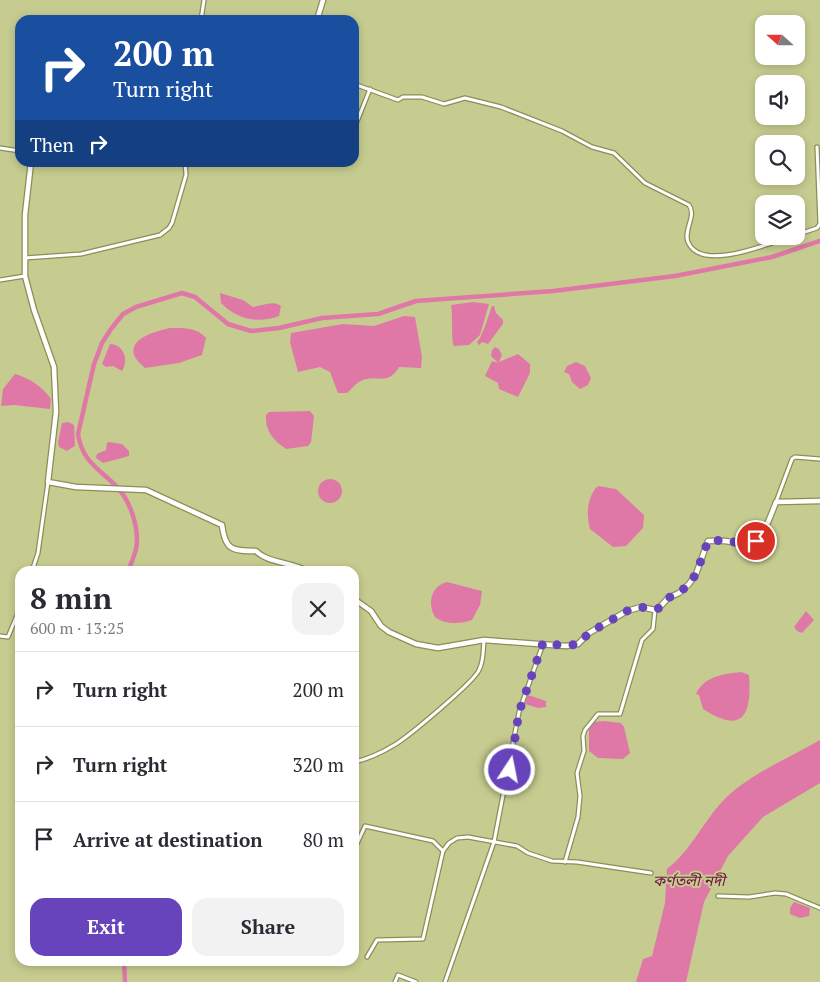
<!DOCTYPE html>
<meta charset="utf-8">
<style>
:root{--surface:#fff;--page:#f2f2f3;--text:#2b2b33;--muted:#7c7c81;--line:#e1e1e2;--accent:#6844bc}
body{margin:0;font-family:"PT Serif","Noto Sans Bengali",serif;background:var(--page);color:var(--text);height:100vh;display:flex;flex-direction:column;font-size:19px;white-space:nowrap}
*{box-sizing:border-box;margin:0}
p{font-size:16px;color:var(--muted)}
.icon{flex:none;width:28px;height:28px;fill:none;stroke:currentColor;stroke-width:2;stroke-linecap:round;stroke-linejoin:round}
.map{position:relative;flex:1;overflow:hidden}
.side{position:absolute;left:15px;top:566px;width:344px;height:400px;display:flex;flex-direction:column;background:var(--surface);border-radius:15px;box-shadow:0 2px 8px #0003}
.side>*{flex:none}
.top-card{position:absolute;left:15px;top:15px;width:344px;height:152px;border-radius:15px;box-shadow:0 2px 8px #0003;background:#1a4fa0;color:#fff;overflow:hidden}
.needle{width:32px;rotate:291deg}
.tools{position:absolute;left:755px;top:15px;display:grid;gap:10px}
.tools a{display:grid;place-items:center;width:50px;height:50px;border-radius:10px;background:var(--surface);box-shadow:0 2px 8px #0003;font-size:25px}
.pin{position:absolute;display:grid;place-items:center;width:42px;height:42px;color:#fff;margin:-21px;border:2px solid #fff;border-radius:50%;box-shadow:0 1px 5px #0007}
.me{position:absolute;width:55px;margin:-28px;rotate:11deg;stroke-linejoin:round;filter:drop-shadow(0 0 4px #0008)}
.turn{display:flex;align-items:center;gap:18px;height:105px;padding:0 15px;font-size:22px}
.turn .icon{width:65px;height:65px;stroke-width:2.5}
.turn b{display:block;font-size:35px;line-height:42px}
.then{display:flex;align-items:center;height:48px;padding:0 15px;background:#0003;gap:10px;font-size:19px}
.round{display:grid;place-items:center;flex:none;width:52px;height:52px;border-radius:15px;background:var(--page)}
.overview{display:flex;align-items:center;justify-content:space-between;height:85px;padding:0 15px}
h1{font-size:30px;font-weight:800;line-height:38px}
.primary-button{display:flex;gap:10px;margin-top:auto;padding:10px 15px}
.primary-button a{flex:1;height:58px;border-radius:15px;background:var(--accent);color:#fff;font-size:20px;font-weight:800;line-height:58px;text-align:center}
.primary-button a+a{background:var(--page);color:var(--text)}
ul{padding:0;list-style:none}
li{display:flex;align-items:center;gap:15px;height:75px;padding:0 15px;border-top:1px solid var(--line)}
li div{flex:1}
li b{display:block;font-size:19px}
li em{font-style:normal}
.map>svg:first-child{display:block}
.water{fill:#df78a7}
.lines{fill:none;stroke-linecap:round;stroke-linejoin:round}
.canal{stroke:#df78a7;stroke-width:4.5}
.minor-casing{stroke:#8a8f55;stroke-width:5.5}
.tertiary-casing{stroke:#8a8f55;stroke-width:7}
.minor{stroke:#fff;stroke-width:3}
.tertiary{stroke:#fff;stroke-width:4.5}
.route{stroke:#6844bc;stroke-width:9;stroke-dasharray:0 16.2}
.labels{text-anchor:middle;stroke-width:4;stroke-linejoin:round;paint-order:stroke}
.water-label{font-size:15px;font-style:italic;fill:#711347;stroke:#c6cc8f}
</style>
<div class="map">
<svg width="820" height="982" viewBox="0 0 820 982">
<rect width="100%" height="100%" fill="#c6cc8f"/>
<g class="water">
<path d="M 220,293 L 243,300 L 253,307 C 262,306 273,300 281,306 L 279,316 C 258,324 236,319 221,303 Z"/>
<path d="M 473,302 L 489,304 L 480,335 L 469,345 L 454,346 C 451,342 453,314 451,305 Z"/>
<path d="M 492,306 L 494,306 L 496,313 L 503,320 L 503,324 L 488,344 L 482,342 L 479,345 L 477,342 C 482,338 489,314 492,306 Z"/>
<path d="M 404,316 L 415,317 L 422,357 L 421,368 L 399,367 C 387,388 376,372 359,382 C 355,384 351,390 347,393 L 338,393 L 330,372 L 320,367 L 298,372 L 290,342 L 291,333 L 343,324 L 374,326 Z"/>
<path d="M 170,328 C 183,328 197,327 206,338 L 202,355 L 179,363 L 145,368 C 141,364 136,360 134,355 C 129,337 158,331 170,328 Z"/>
<path d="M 110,344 C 124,344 129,361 122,371 L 113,366 L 106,367 L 102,364 Z"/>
<polygon points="495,347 499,349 502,355 499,362 518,354 530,364 530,373 518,397 499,389 498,383 485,376 492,361 498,363 491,356 492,350"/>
<polygon points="576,362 585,366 591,378 588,385 580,389 572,382 569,374 564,372 567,366"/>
<path d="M 15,374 C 28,377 44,388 51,399 L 50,409 L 14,405 L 1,406 L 3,389 Z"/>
<path d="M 310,411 L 314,416 L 311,442 L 308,446 L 286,449 C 273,440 265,431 266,415 L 269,412 Z"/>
<polygon points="68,422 74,425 75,446 67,451 59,447 58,442 62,423"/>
<polygon points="109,442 122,444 129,451 129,456 103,463 96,458 97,454 106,450 107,443"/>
<circle cx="330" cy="491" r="12"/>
<path d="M 598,486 L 616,489 L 644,515 L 643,528 L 626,546 L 613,547 L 590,529 C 586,515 587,496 598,486 Z"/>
<path d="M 447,582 L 482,591 L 480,605 L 472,620 C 461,624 445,625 435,617 C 427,603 431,586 447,582 Z"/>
<polygon points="806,611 814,620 802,633 797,631 794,627"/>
<path d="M 741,672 L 749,675 C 752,715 743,735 703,709 L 699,695 L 696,694 C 704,676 724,674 741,672 Z"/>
<polygon points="528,695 546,701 546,707 538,708 525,704"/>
<polygon points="605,721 621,723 624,727 630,753 623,759 598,758 589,751 589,729 594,722"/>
<path d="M 820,740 L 820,783 L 763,817 L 728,856 L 704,902 L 686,982 L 636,982 L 643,959 L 652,956 L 665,903 L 667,869 C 690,851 701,826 720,804 C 745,776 787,759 820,740 Z"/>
<polygon points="794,902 810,908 809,916 800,918 790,914 790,908"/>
</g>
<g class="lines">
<g class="canal">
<path d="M 128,571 C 131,564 134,557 136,549 C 140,529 130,499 115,485 C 98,468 82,461 78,434 L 94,364 L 102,343 L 111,329 L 123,314 L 136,307 L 182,293 L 195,297 L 228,324 L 251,331 L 279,328 L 322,318 L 378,314 L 416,301 L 553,291 L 675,276 L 772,257 L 820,241"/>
<polyline points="124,961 125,982"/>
</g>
<defs>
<g id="minor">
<polyline points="201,20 204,0"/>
<path d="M 354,84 L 398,100 L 403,97 L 422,97 L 444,104 L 465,98 L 501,107 L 562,131 L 592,147 L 614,153 L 645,183 L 689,205 C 697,216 683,230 688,242 C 701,273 770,243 792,236"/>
<polyline points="354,129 370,89"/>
<polyline points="0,148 20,151"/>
<polyline points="339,164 340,162"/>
<polyline points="796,235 817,228 820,224 817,147"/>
<polyline points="25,258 81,254 160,235 169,228 172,223 186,175 185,162"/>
<polyline points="0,280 25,276"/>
<polyline points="776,502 792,459 795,457 820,459"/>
<polyline points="32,571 38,553 48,482"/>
<polyline points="0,636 8,637 20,608"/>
<path d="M 354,762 C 369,759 383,752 396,744 C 410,735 474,682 479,670 C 484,661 483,650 484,640"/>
<polyline points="354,850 365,826 433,841 443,851"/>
<polyline points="565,862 578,817 580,796 577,773 584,751 583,736 585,730 598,714 620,714 642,640 653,629 655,610"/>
<polyline points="718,896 749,897 775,893 786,894 820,908"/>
<polyline points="367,957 377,940 423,939 443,851 449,843 457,838 468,837 517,846 528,853 552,861 577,862 651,873"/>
<polyline points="395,982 398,975 416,982"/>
<polyline points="445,982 494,842 519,712 543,644"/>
</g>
<g id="tertiary">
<polyline points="317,20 323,0"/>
<path d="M 31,162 L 25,215 L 25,276 L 34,310 L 54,367 L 56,412 L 48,482 L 76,487 L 146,490 L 222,525 C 225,550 232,551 256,551 C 268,563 291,562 307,571"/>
<path d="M 354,599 L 371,611 L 381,626 L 389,632 L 416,644 L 438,648 L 484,640 L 566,646 L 578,644 L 589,633 L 627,611 L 641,607 L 655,610 L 659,608 L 668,598 L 679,593 L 689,584 L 696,574 L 708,541 C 727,540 730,542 747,545 C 761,547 772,512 776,502 L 820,501"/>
</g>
</defs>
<use href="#minor" class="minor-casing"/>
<use href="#tertiary" class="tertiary-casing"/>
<use href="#minor" class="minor"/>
<use href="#tertiary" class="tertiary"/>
</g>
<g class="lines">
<polyline class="route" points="510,770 519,712 543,643 566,646 578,644 589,633 627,611 641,607 655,610 659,608 668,598 679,593 689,584 696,574 708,541 727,540 748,546 756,541"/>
</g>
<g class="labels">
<g class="water-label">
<text x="689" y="886">কর্ণতলী নদী</text>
</g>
</g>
</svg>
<div class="tools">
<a><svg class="needle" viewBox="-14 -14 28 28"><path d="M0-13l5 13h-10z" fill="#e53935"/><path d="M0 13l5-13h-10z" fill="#7c7c81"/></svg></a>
<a><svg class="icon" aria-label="sound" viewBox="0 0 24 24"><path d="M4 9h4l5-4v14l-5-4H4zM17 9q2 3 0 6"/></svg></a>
<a><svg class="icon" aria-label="search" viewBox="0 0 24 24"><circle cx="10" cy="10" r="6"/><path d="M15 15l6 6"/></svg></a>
<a><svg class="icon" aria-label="layers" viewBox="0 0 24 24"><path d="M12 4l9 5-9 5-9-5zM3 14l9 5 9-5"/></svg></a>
</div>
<div class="pin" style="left:756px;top:541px;background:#d93025"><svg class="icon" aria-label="arrive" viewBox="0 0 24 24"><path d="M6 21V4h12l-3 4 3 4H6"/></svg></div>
<svg class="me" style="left:510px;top:770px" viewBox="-20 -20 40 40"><circle r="17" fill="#6844bc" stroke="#fff" stroke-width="3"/><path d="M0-11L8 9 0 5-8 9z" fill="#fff"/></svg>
<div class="top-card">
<div class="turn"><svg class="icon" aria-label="right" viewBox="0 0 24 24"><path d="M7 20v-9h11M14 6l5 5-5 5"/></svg><div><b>200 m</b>Turn right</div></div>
<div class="then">Then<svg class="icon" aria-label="right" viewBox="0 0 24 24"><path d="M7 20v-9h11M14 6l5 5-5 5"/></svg></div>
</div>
<section class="side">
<div class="overview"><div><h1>8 min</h1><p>600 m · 13:25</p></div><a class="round"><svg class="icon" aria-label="close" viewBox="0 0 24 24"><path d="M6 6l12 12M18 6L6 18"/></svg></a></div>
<ul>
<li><svg class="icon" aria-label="right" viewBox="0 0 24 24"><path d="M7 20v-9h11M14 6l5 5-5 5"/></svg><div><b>Turn right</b></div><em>200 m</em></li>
<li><svg class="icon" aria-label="right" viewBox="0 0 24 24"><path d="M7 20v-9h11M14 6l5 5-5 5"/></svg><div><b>Turn right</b></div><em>320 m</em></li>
<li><svg class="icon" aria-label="arrive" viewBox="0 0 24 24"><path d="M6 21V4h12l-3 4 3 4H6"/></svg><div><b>Arrive at destination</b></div><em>80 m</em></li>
</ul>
<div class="primary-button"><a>Exit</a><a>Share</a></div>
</section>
</div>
